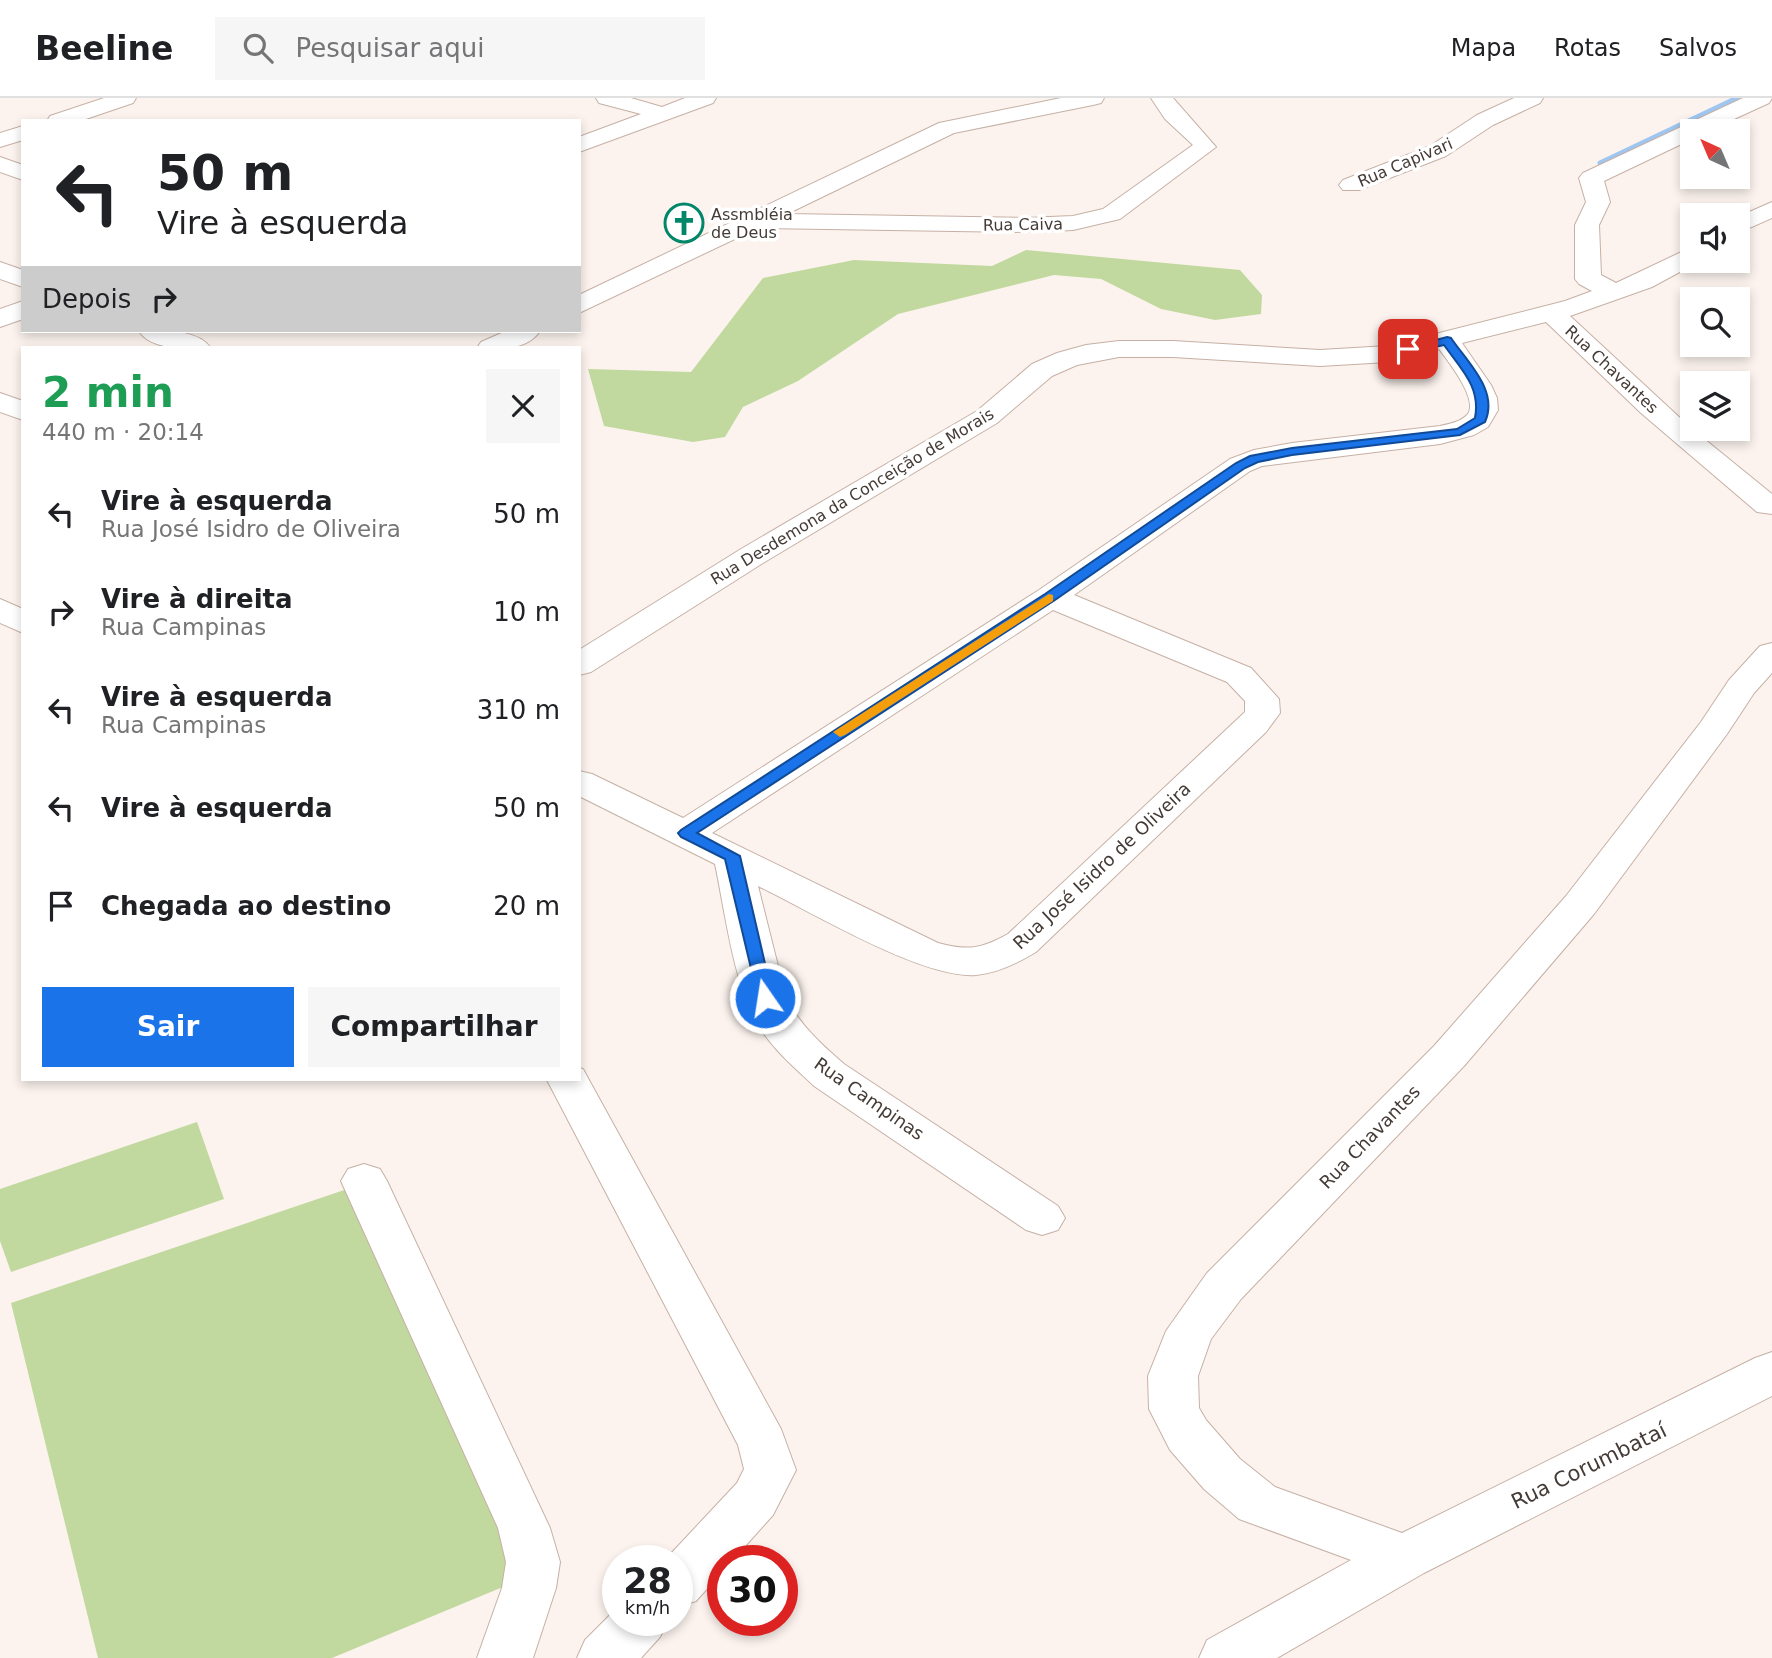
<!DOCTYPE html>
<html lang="pt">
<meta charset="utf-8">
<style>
:root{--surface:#fff;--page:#f6f6f6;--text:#202124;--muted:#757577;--line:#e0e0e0;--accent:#1a73e8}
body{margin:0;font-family:"DejaVu Sans",sans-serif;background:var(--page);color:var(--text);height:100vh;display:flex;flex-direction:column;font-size:26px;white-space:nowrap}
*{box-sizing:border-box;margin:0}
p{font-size:23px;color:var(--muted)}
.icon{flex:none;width:38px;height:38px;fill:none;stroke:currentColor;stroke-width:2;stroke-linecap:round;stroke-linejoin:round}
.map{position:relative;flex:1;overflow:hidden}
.side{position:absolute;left:21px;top:248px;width:560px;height:735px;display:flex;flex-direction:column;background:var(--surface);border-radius:0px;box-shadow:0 4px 10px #0003}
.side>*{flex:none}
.top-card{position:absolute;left:21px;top:21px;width:560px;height:214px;border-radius:0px;box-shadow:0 4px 10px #0003;background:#fff;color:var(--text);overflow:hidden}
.needle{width:46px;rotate:316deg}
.controls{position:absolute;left:1680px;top:21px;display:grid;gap:14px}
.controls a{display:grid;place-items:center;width:70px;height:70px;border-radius:0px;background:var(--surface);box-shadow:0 4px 10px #0003;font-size:35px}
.speed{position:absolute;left:602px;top:1447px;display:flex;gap:14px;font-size:35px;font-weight:700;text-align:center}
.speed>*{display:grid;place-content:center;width:91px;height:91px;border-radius:50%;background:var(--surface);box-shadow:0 4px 10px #0003;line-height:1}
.speed small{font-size:18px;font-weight:400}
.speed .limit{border:10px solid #d22;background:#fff;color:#111}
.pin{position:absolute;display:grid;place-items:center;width:60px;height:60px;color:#fff;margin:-30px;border-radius:14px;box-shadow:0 4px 10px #0006}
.me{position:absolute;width:77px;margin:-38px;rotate:347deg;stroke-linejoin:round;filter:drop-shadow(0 0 5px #0008)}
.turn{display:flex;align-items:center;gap:24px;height:147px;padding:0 21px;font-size:32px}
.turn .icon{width:91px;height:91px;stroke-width:2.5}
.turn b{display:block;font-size:49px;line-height:60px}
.then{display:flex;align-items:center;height:66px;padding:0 21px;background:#0003;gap:14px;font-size:26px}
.round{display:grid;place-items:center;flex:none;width:74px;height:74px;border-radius:0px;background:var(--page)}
.headline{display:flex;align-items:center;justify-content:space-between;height:119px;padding:0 21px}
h1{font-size:42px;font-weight:700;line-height:52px;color:#1e9e55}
.primary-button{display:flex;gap:14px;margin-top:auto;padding:14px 21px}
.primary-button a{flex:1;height:80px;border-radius:0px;background:var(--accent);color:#fff;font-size:28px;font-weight:700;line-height:80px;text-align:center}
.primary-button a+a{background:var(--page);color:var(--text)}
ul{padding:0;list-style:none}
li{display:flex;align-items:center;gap:21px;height:98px;padding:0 21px}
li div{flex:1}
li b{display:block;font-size:26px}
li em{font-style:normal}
header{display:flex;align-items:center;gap:42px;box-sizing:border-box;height:98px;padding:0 35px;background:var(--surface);border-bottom:2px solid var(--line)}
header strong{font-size:33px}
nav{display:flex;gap:38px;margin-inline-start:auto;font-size:24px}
.search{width:490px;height:63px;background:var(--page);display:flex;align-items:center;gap:18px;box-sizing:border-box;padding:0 24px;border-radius:0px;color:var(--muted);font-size:26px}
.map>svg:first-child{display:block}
.green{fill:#c1d99e}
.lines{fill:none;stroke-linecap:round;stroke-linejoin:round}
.stream{stroke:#9ec6f0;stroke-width:5}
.minor-casing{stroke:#c6b0a5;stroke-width:2}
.minor{fill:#fff;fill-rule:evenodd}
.route{fill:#1a73e8;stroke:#114b97;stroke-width:2}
.slow{fill:#f59e0b}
.labels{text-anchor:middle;stroke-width:7;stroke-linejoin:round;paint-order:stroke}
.far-street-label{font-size:16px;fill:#443b36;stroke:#fff}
.far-poi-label{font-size:16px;fill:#443b36;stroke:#fff;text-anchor:start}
.street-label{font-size:18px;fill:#443b36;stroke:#fff}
.near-street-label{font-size:21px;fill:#443b36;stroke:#fff}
</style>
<header>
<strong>Beeline</strong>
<div class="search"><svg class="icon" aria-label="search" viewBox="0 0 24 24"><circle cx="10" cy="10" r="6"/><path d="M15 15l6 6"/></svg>Pesquisar aqui</div>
<nav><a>Mapa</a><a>Rotas</a><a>Salvos</a></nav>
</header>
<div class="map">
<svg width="1772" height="1560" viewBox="0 0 1772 1560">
<rect width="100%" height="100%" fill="#fcf3ee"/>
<g class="green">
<polygon points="1026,152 1240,172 1262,197 1261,216 1215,222 1161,211 1101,181 1054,177 898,216 798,283 743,309 725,339 693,344 604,328 588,271 691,274 763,180 854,162 992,168"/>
<polygon points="197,1024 224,1101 11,1174 0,1143 0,1091"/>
<polygon points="359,1087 527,1479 332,1560 98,1560 11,1205"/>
</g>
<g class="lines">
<polyline class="stream" points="1600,65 1737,0"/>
<defs>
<g id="minor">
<polygon points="104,0 136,0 133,5 80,23 47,23 50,18"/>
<polygon points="596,0 631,0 662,9 685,0 716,0 713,5 579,54 579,39 641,16 599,5"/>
<polygon points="1061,0 1104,0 1101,5 1093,7 954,35 787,116 1026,120 1073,118 1103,111 1193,47 1165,21 1151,0 1173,0 1216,49 1120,121 1073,132 1026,134 758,130 579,215 579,197 939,25"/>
<polygon points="1514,0 1543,0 1540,5 1493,27 1446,58 1359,92 1343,92 1339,87 1343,82 1430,48 1477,17"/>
<path d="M 1743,0 L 1772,0 L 1769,5 L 1708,33 L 1692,33 L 1692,41 L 1604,83 L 1610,104 L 1599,127 L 1601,177 L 1616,185 L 1692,149 L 1692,163 L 1700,163 L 1652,189 L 1570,218 L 1692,331 L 1772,396 L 1772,416 L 1757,414 L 1641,315 L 1546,224 L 1462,245 L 1491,287 L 1497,300 L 1498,312 L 1488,329 L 1474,337 L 1440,346 L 1262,368 L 1250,373 L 1074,497 L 1251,570 L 1279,601 L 1280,615 L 1266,634 L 1036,854 C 1018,865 998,875 976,877 C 922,881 810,813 758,788 L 786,900 C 800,927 821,946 844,966 L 1058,1108 L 1065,1120 L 1058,1132 L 1042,1137 L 1026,1132 L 814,988 C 793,968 770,949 756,923 C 733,882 725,813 715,766 L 579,698 L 579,673 L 592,676 L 683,720 L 1039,492 L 1230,361 L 1254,352 L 1292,345 L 1440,328 C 1449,326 1460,324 1467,317 C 1480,303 1448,263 1439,251 L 1388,264 L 1320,268 L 1173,259 L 1119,259 L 1077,267 L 1052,278 L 997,325 L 763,465 L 591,574 L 579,577 L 579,552 L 741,451 L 977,313 L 1032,266 L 1057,255 L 1086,247 L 1119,243 L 1173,243 L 1320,252 L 1388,248 L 1565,203 L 1592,193 L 1579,186 L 1575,181 L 1575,127 L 1586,104 L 1579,80 L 1583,75 ZM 1053,512 L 1227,584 L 1245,603 L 1245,614 L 1008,836 C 981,851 968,853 938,845 L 712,735 Z"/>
<polygon points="23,28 23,42 0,49 0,35"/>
<polygon points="0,59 23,67 23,82 0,74"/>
<polygon points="1772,104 1772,120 1738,135 1738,119"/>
<polygon points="0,164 23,172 23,189 0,181"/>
<polygon points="23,203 23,221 0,229 0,211"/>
<path d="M 139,233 C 161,233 196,230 211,250 C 190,251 151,253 139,233 Z"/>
<path d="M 506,233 L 540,233 C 527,253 498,251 477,250 L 481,244 Z"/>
<polygon points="0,295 23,303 23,322 0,314"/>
<polygon points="0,501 23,511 23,535 0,525"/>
<polygon points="1772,545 1772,575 1754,595 1727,636 1594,816 1464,968 1241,1201 1211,1241 1198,1278 1199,1310 1206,1322 1240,1361 1275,1389 1402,1435 1755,1260 1772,1254 1772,1298 1424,1475 1277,1560 1199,1560 1207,1542 1351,1462 1239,1421 1204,1391 1170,1352 1149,1311 1148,1278 1166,1233 1207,1175 1434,948 1566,798 1701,624 1729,582 1760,548"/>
<polygon points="579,970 583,971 589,982 781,1331 796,1372 773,1417 732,1463 723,1463 723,1473 696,1503 677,1509 677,1463 664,1463 737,1385 744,1371 738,1347 547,982 579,982"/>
<polygon points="364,1066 380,1071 387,1083 550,1430 560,1464 556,1490 533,1560 477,1560 502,1490 506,1464 498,1430 341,1083 348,1071"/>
<polygon points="618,1509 618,1522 668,1522 660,1539 641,1560 577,1560 585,1542"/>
</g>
</defs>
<use href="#minor" class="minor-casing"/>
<use href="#minor" class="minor"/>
</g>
<path class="route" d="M 1447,239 L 1451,240 C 1468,265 1499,293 1485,324 L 1460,337 L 1292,357 L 1258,364 L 1245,370 L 1055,502 L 697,735 L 740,758 L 773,900 L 765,906 L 759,904 L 725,761 L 681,739 L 678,735 L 681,732 L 1045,496 L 1236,365 L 1250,358 L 1292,350 L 1457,331 L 1475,320 C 1481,289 1461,271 1444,247 L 1408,255 L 1402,251 Z"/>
<polygon class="slow" points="1049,496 1053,497 1053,503 845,637 840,639 833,634"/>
<defs>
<symbol id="church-ring" viewBox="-11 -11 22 22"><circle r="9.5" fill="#fff" stroke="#008669" stroke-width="1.5"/><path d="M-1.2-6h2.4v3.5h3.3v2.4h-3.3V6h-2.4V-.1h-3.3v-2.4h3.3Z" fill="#008669"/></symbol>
</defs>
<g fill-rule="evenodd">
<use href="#church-ring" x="662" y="103" width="44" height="44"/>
</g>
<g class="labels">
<g class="far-street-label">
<text transform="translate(1405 64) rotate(-23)" y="6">Rua Capivari</text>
<text transform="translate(1023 126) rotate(-1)" y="6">Rua Caiva</text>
<text transform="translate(1612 271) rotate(43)" y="6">Rua Chavantes</text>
<text transform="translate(852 398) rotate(-31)" y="6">Rua Desdemona da Conceição de Morais</text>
</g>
<g class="far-poi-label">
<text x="711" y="122">Assmbléia<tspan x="711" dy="18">de Deus</tspan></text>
</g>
<g class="street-label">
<text transform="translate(1102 768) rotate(-43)" y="6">Rua José Isidro de Oliveira</text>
<text transform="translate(869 1001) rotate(35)" y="6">Rua Campinas</text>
<text transform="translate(1370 1039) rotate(-46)" y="6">Rua Chavantes</text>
</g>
<g class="near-street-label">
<text transform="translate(1589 1368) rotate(-26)" y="7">Rua Corumbataí</text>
</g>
</g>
</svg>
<div class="controls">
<a><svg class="needle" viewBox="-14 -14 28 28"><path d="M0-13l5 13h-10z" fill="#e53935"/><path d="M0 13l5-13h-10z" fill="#757577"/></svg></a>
<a><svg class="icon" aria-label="sound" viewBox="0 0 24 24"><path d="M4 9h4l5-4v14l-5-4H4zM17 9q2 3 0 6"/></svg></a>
<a><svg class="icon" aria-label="search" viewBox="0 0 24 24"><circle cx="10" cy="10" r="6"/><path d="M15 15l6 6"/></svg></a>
<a><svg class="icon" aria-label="layers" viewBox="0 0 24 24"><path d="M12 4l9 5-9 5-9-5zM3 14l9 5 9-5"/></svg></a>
</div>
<div class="speed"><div>28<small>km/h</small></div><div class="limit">30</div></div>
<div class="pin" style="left:1408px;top:251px;background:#d93025"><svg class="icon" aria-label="arrive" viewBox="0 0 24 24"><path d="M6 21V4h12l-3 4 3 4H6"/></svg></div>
<svg class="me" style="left:765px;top:900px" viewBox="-20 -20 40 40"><circle r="17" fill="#1a73e8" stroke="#fff" stroke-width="3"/><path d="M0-11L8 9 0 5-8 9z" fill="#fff"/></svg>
<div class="top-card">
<div class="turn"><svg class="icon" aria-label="left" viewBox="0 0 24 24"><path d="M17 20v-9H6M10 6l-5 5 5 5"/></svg><div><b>50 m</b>Vire à esquerda</div></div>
<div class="then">Depois<svg class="icon" aria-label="right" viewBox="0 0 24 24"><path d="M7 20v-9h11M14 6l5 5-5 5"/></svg></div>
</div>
<section class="side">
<div class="headline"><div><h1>2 min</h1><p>440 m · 20:14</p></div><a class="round"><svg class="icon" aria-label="close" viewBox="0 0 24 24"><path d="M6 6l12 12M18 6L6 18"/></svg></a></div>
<ul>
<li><svg class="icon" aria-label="left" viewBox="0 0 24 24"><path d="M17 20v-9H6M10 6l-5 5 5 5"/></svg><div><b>Vire à esquerda</b><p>Rua José Isidro de Oliveira</p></div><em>50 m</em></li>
<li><svg class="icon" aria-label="right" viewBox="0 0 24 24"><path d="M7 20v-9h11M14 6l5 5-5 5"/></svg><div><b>Vire à direita</b><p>Rua Campinas</p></div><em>10 m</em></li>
<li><svg class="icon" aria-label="left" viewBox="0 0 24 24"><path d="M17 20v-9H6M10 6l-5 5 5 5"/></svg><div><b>Vire à esquerda</b><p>Rua Campinas</p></div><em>310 m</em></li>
<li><svg class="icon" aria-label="left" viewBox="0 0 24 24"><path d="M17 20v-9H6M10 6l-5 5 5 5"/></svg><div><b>Vire à esquerda</b></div><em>50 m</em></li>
<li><svg class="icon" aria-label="arrive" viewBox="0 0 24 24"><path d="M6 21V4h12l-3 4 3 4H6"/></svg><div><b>Chegada ao destino</b></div><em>20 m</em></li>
</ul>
<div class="primary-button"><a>Sair</a><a>Compartilhar</a></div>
</section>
</div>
